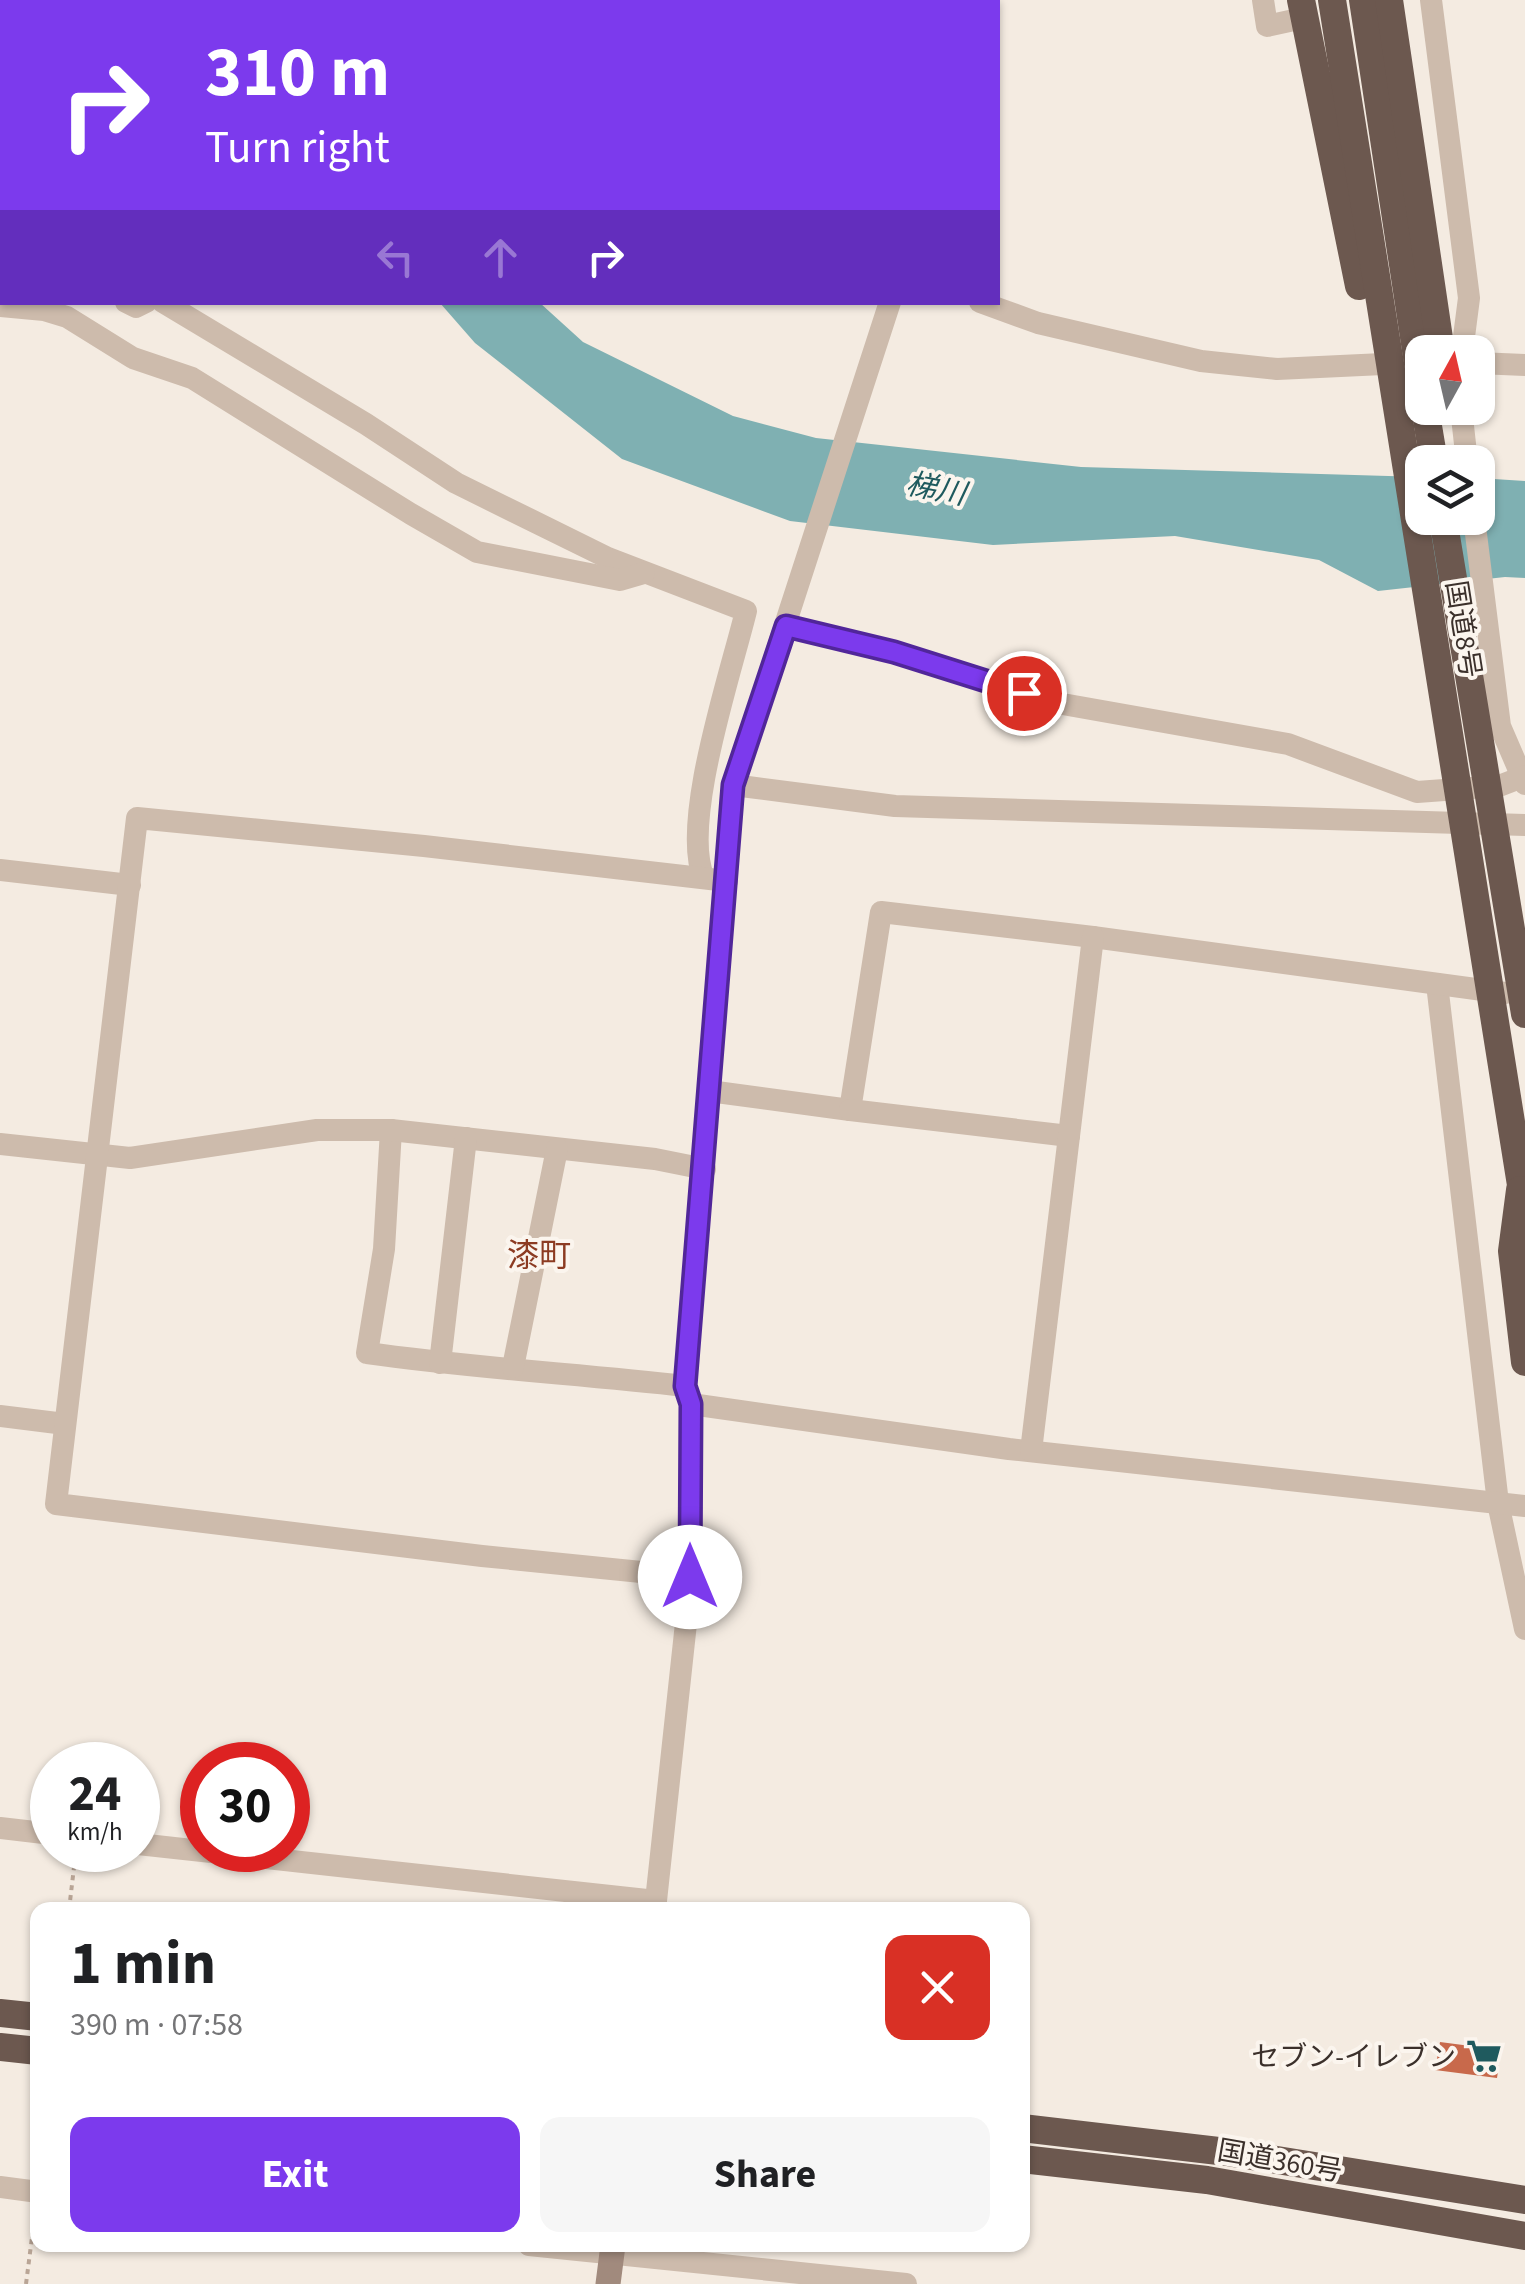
<!DOCTYPE html>
<meta charset="utf-8">
<style>
:root{--surface:#fff;--page:#f6f6f6;--text:#202124;--muted:#757577;--accent:#7c3aed}
body{margin:0;font-family:"Source Sans 3","Noto Sans JP",sans-serif;background:var(--page);color:var(--text);height:100vh;display:flex;flex-direction:column;font-size:38px;white-space:nowrap}
*{box-sizing:border-box;margin:0}
p{font-size:32px;color:var(--muted)}
.icon{flex:none;width:55px;height:55px;fill:none;stroke:currentColor;stroke-width:2;stroke-linecap:round;stroke-linejoin:round}
.map{position:relative;flex:1;overflow:hidden}
.drawer{position:absolute;left:30px;top:1902px;width:1000px;height:350px;display:flex;flex-direction:column;background:var(--surface);border-radius:20px;box-shadow:0 2px 8px #0004}
.drawer>*{flex:none}
.top-card{position:absolute;left:0px;top:0px;width:1000px;height:305px;box-shadow:0 2px 8px #0004;background:#7c3aed;color:#fff;overflow:hidden}
.needle{width:65px;rotate:8deg}
.tools{position:absolute;left:1405px;top:335px;display:grid;gap:20px}
.tools a{display:grid;place-items:center;width:90px;height:90px;border-radius:20px;background:var(--surface);box-shadow:0 2px 8px #0004;font-size:50px}
.speed{position:absolute;left:30px;top:1742px;display:flex;gap:20px;font-size:50px;font-weight:700;text-align:center}
.speed>*{display:grid;place-content:center;width:130px;height:130px;border-radius:50%;background:var(--surface);box-shadow:0 2px 8px #0004;line-height:1}
.speed small{font-size:25px;font-weight:400}
.speed .limit{border:15px solid #d22;background:#fff;color:#111}
.pin{position:absolute;display:grid;place-items:center;width:85px;height:85px;color:#fff;margin:-42px;border:5px solid #fff;border-radius:50%;box-shadow:0 2px 10px #0007}
.me{position:absolute;width:110px;margin:-55px;rotate:0deg;stroke-linejoin:round;filter:drop-shadow(0 0 8px #0008)}
.turn{display:flex;align-items:center;gap:35px;height:210px;padding:0 40px;font-size:45px}
.turn .icon{width:130px;height:130px;stroke-width:2.5}
.turn b{display:block;font-size:70px;line-height:85px}
.lanes{display:flex;align-items:center;height:95px;padding:0 40px;background:#0003;justify-content:center;gap:50px;direction:ltr}
.lanes .off{opacity:.35}
.round{display:grid;place-items:center;flex:none;width:105px;height:105px;border-radius:20px;background:var(--page)}
.headline{display:flex;align-items:center;justify-content:space-between;height:170px;padding:0 40px}
h1{font-size:60px;font-weight:700;line-height:75px}
.cta{display:flex;gap:20px;margin-top:auto;padding:20px 40px}
.cta a{flex:1;height:115px;border-radius:20px;background:var(--accent);color:#fff;font-size:40px;font-weight:700;line-height:115px;text-align:center}
.cta a+a{background:var(--page);color:var(--text)}
.map>svg:first-child{display:block}
.water{fill:#7fb0b2}
.building{fill:#c8694b}
.lines{fill:none;stroke-linecap:round;stroke-linejoin:round}
.path{stroke:#b9a596;stroke-width:4;stroke-dasharray:5 5;stroke-linecap:butt}
.minor{stroke:#cdbbac;stroke-width:22}
.secondary{stroke:#a18a7d;stroke-width:25}
.trunk{stroke:#6c584f;stroke-width:28}
.route-casing{stroke:#51269a;stroke-width:25}
.route{stroke:#7c3aed;stroke-width:18}
.labels{text-anchor:middle;stroke-width:8;stroke-linejoin:round;paint-order:stroke}
.street-label{font-size:28px;fill:#3b302b;stroke:#fbf5ee}
.poi-label{font-size:28px;fill:#3b302b;stroke:#fbf5ee;text-anchor:end}
.water-label{font-size:30px;font-style:italic;fill:#1f5a5e;stroke:#fbf5ee}
.quarter-label{font-size:32px;fill:#8c3b22;stroke:#fbf5ee}
</style>
<div class="map">
<svg width="1525" height="2284" viewBox="0 0 1525 2284">
<rect width="100%" height="100%" fill="#f4ebe1"/>
<polygon class="water" points="440,303 540,303 583,342 733,416 816,438 1081,467 1422,477 1422,518 1478,518 1478,478 1525,481 1525,578 1505,577 1378,591 1319,560 1175,536 993,545 790,521 622,459 475,343"/>
<polygon class="building" points="1440,2042 1501,2050 1497,2078 1435,2070"/>
<g class="lines">
<g class="path">
<polyline points="69,1910 76,1850"/>
<polyline points="26,2284 35,2214"/>
</g>
<g class="minor">
<polyline points="424,0 427,2"/>
<polyline points="840,0 845,2"/>
<polyline points="1263,0 1267,26 1294,20"/>
<polyline points="1431,0 1469,298 1462,352"/>
<polyline points="947,2 947,0"/>
<polyline points="0,203 2,205"/>
<polyline points="0,253 2,255"/>
<polyline points="126,302 136,307 146,302"/>
<path d="M 163,302 L 366,424 L 456,483 L 608,558 L 746,611 C 731,673 680,824 704,878"/>
<polyline points="980,302 1038,323 1201,361 1277,369 1404,363"/>
<polyline points="0,306 44,310 67,317 133,358 192,378 411,514 477,552 620,580 644,573"/>
<polyline points="1478,363 1525,365"/>
<polyline points="1461,408 1467,462"/>
<polyline points="1474,518 1500,726 1525,784"/>
<polyline points="786,626 894,652 1057,703 1288,744 1417,792 1499,786 1525,776"/>
<polyline points="733,785 895,806 1525,825"/>
<polyline points="0,870 130,885"/>
<polyline points="1437,984 1498,1503 1525,1629"/>
<polyline points="709,1091 850,1110 881,912 1093,937 1505,993"/>
<polyline points="850,1110 1069,1136"/>
<path d="M 391,1130 L 384,1249 L 367,1353 C 472,1368 579,1374 685,1386"/>
<polyline points="0,1144 130,1158 317,1130 391,1130 655,1159 705,1169"/>
<polyline points="440,1363 466,1138"/>
<polyline points="513,1367 557,1149"/>
<polyline points="691,1404 1009,1449 1525,1506"/>
<polyline points="0,1416 65,1424"/>
<polyline points="1031,1451 1093,937"/>
<polyline points="691,1577 482,1556 56,1504 137,818 424,846 727,881"/>
<polyline points="0,1828 52,1834"/>
<polyline points="138,1844 656,1901"/>
<polyline points="655,1910 691,1577 691,1404 685,1386 733,785 890,302"/>
<polyline points="0,2187 38,2192"/>
<polyline points="529,2245 906,2284"/>
</g>
<polyline class="secondary" points="608,2284 613,2245"/>
<g class="trunk">
<polyline points="1301,0 1359,286"/>
<polyline points="1332,0 1525,1210"/>
<polyline points="1363,0 1422,390"/>
<polyline points="1389,0 1441,352"/>
<polyline points="1425,408 1434,462"/>
<polyline points="1443,518 1525,1014"/>
<polyline points="1520,1190 1512,1251 1525,1362"/>
<polyline points="0,2013 38,2017"/>
<polyline points="0,2047 38,2051"/>
<polyline points="1022,2128 1227,2152 1525,2200"/>
<polyline points="1022,2159 1207,2180 1525,2236"/>
</g>
</g>
<g class="lines">
<defs>
<polyline id="route" points="690,1577 691,1404 685,1386 733,785 786,626 894,652 1024,693"/>
</defs>
<use href="#route" class="route-casing"/>
<use href="#route" class="route"/>
</g>
<defs>
<symbol id="supermarket-bare" viewBox="-9 -9 18 18"><path d="M-6-5.5h2.5l.6 2H6L4.5 2H-2.5L-4.4-4H-6ZM-1.5 3.2a1.3 1.3 0 1 0 .1 0ZM3 3.2a1.3 1.3 0 1 0 .1 0Z" fill="#1f5a5e" stroke="#fbf5ee" stroke-width="2.5" paint-order="stroke"/></symbol>
</defs>
<g fill-rule="evenodd">
<use href="#supermarket-bare" x="1459" y="2031" width="50" height="50"/>
</g>
<g class="labels">
<g class="street-label">
<text transform="translate(1464 629) rotate(81)" y="10">国道8号</text>
<text transform="translate(1280 2160) rotate(10)" y="10">国道360号</text>
</g>
<g class="poi-label">
<text x="1456" y="2066">セブン-イレブン</text>
</g>
<g class="water-label">
<text transform="translate(936 489) rotate(11)" y="10">梯川</text>
</g>
<g class="quarter-label">
<text x="539" y="1266">漆町</text>
</g>
</g>
</svg>
<div class="tools">
<a><svg class="needle" viewBox="-14 -14 28 28"><path d="M0-13l5 13h-10z" fill="#e53935"/><path d="M0 13l5-13h-10z" fill="#757577"/></svg></a>
<a><svg class="icon" aria-label="layers" viewBox="0 0 24 24"><path d="M12 4l9 5-9 5-9-5zM3 14l9 5 9-5"/></svg></a>
</div>
<div class="speed"><div>24<small>km/h</small></div><div class="limit">30</div></div>
<div class="pin" style="left:1024px;top:693px;background:#d93025"><svg class="icon" aria-label="arrive" viewBox="0 0 24 24"><path d="M6 21V4h12l-3 4 3 4H6"/></svg></div>
<svg class="me" style="left:690px;top:1577px" viewBox="-20 -20 40 40"><circle r="19" fill="#fff"/><path d="M0-13L10 11 0 6-10 11z" fill="#7c3aed"/></svg>
<div class="top-card">
<div class="turn"><svg class="icon" aria-label="right" viewBox="0 0 24 24"><path d="M7 20v-9h11M14 6l5 5-5 5"/></svg><div><b>310 m</b>Turn right</div></div>
<div class="lanes"><svg class="icon off" aria-label="left" viewBox="0 0 24 24"><path d="M17 20v-9H6M10 6l-5 5 5 5"/></svg><svg class="icon off" aria-label="ahead" viewBox="0 0 24 24"><path d="M12 20V5M6 11l6-6 6 6"/></svg><svg class="icon" aria-label="right" viewBox="0 0 24 24"><path d="M7 20v-9h11M14 6l5 5-5 5"/></svg></div>
</div>
<section class="drawer">
<div class="headline"><div><h1>1 min</h1><p>390 m · 07:58</p></div><a class="round" style="background:#d93025;color:#fff"><svg class="icon" aria-label="close" viewBox="0 0 24 24"><path d="M6 6l12 12M18 6L6 18"/></svg></a></div>
<div class="cta"><a>Exit</a><a>Share</a></div>
</section>
</div>
